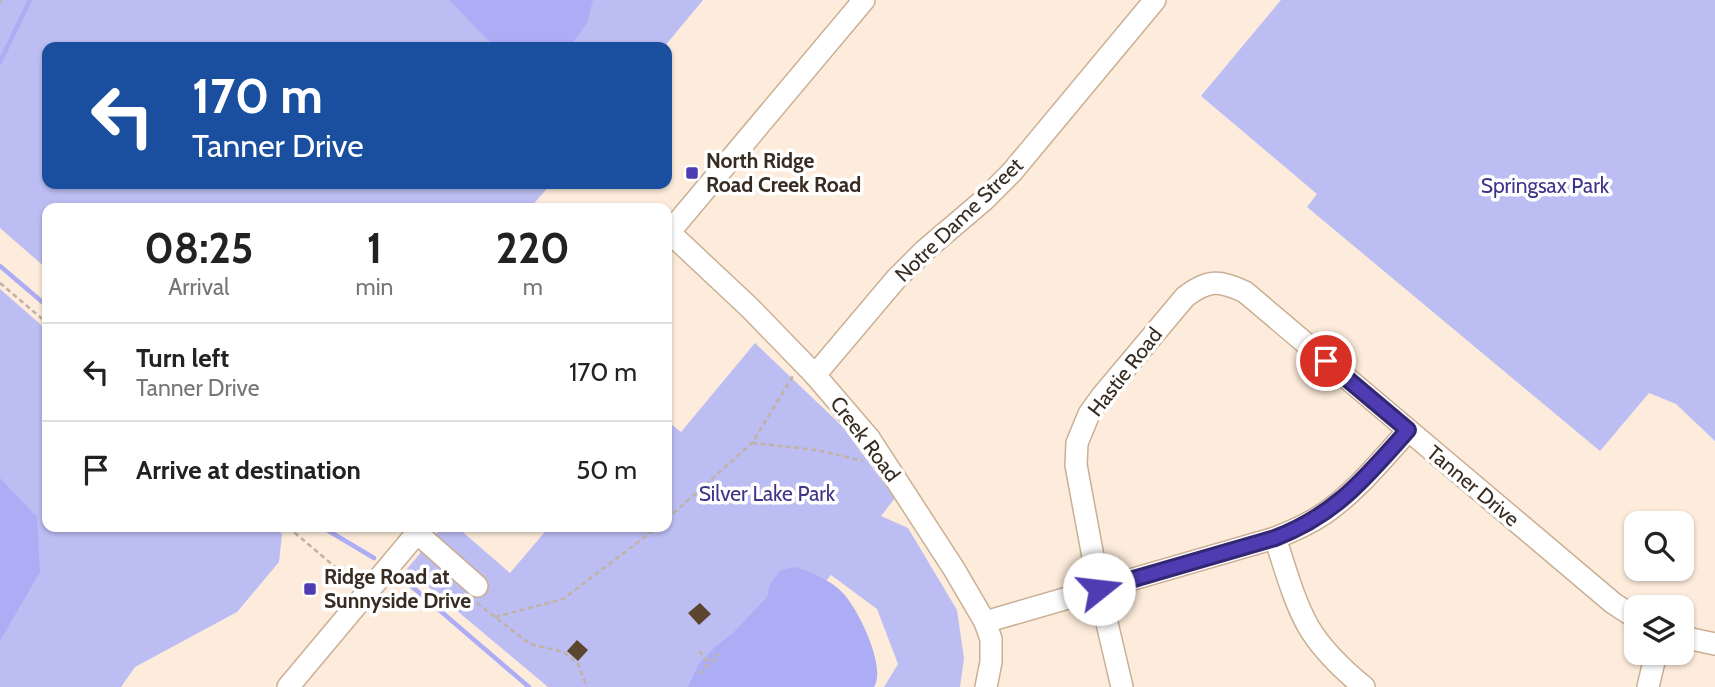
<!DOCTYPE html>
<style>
:root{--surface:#fff;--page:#f2f2f2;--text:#222;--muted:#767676;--line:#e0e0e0}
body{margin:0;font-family:Cabin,sans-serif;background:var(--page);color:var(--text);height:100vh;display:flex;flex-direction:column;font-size:26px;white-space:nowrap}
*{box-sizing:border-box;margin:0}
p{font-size:23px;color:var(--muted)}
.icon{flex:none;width:38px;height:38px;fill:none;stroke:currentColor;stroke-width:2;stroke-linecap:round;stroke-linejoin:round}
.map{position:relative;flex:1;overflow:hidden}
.panel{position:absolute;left:42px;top:203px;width:630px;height:329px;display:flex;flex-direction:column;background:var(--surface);border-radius:14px;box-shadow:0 2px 5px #0004}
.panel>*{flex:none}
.guide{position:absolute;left:42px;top:42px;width:630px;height:147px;border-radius:14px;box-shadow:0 2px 5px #0004;background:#1a4fa0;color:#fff;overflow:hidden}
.buttons{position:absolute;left:1624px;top:511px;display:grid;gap:14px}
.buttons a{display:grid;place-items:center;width:70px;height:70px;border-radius:14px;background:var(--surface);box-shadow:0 2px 5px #0004;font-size:35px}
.pin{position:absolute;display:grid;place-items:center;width:60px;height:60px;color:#fff;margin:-30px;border:4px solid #fff;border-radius:50%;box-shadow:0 2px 7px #0007}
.me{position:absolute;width:77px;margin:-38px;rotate:74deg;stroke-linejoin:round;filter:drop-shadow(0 0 5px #0008)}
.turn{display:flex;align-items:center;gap:24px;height:147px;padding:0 35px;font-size:32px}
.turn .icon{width:91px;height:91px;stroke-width:2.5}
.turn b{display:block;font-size:49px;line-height:60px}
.eta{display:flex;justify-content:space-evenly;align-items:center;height:119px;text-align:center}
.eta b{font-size:42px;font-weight:700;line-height:49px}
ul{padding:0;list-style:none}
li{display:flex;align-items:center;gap:21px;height:98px;padding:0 35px;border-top:2px solid var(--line)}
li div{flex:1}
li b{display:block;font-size:26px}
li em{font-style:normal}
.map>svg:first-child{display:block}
.green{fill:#bcbdf3}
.water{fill:#adadf6}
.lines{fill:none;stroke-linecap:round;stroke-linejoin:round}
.stream{stroke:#adadf6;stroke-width:4.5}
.building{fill:#5c452d}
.minor-casing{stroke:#caaf94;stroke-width:24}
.path{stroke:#c1b2a3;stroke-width:2.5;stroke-dasharray:5 3.5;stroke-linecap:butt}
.minor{stroke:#fff;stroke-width:21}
.route-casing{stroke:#332774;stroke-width:18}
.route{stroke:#4f3cb3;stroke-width:12}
.poi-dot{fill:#4f3cb3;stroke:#fff;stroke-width:2.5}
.labels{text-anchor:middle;stroke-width:7;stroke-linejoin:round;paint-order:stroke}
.poi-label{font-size:21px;font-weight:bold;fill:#372c22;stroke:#fff;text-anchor:start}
.park-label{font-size:21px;fill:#403689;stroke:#fff}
.street-label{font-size:21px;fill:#372c22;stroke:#fff}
</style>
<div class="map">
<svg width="1715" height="687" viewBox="0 0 1715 687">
<rect width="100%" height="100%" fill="#fdecdb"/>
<g class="green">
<polygon points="0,0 703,0 664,47 47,47 47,184 551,184 530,208 47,208 47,269 0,228"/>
<polygon points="1281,0 1715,0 1715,441 1676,404 1649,393 1600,451 1307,207 1317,194 1201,96"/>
<polygon points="0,289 47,330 47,527 274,527 282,534 279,562 237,612 135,667 121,687 0,687"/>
<polygon points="755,343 842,426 895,498 881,516 908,528 957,610 964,658 960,687 884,687 898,664 877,609 831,575 738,687 548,687 407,569 442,527 457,527 510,573 549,527 667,527 667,421 681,432"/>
</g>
<g class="water">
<polygon points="449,0 593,0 587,23 570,47 495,47"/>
<polygon points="0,478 37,517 40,572 0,641"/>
<path d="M 796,567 C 812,573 831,580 843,593 C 858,609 887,667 874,687 L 688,687 L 698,665 L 714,648 L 734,632 L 767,597 L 770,584 L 781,570 Z"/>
</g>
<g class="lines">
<g class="stream">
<polyline points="0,62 30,0"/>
<polyline points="0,266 47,306"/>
<polyline points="322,527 374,558"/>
<polyline points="402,578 529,687"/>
</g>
</g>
<g class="building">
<polygon points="700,603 711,614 699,625 688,613"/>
<polygon points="577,640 588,650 578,661 567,651"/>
</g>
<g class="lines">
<defs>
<g id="minor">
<polyline points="669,232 750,308 815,375 869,438 954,569 985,622 991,639 991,662 986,687"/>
<polyline points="667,235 864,0"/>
<polyline points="815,375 896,279 924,251 984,200 1012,172 1155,0"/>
<polyline points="417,533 477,586"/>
<path d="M 1275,538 C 1285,567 1293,599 1308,626 C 1322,650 1342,669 1364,687"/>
<path d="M 985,622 L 1275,538 C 1293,531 1309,524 1325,513 C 1357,491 1382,459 1408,431"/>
<polyline points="1682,637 1715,644"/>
<polyline points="288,687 422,527"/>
<path d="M 1122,687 L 1099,589 L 1076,465 L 1077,443 L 1089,414 L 1102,396 L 1185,297 C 1208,279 1220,280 1245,292 L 1613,603 L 1636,618"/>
<polyline points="1648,687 1656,653"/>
</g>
</defs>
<use href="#minor" class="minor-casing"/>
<g class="path">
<polyline points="0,3 1,0"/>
<polyline points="0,283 47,323"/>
<polyline points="752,443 817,450 863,461"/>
<polyline points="667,519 752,443 793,376"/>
<polyline points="288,527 353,582"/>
<polyline points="477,603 530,644 564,652 578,664 587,687"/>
<polyline points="495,617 563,599 658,527"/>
<polyline points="699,651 710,664"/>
<polyline points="699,674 719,654"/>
</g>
<use href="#minor" class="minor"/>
</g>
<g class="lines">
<defs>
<path id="route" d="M 1099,589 L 1275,538 C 1337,514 1365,478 1408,430 L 1326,361"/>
</defs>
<use href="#route" class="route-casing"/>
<use href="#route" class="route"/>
</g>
<g class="poi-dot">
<rect x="685" y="166" width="14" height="14" rx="3.5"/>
<rect x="303" y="582" width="14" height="14" rx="3.5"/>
</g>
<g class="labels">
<g class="poi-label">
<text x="706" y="168">North Ridge<tspan x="706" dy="24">Road Creek Road</tspan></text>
<text x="324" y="584">Ridge Road at<tspan x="324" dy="24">Sunnyside Drive</tspan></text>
</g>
<g class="park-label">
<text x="1545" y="193">Springsax Park</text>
<text x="767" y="501">Silver Lake Park</text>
</g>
<g class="street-label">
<text transform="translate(959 220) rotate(-44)" y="7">Notre Dame Street</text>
<text transform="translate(1125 372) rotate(-52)" y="7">Hastie Road</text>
<text transform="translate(865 439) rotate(53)" y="7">Creek Road</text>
<text transform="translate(1473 486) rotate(40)" y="7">Tanner Drive</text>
</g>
</g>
</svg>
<div class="buttons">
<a><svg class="icon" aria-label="search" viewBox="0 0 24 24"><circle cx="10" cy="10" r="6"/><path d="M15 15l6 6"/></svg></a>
<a><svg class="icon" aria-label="layers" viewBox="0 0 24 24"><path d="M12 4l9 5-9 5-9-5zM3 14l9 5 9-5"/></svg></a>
</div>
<div class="pin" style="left:1326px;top:361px;background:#d93025"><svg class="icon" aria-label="arrive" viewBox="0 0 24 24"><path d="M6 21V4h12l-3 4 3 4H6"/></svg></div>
<svg class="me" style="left:1099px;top:589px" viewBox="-20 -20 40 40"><circle r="19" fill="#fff"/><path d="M0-13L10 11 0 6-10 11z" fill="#4f3cb3"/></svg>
<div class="guide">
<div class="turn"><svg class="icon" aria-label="left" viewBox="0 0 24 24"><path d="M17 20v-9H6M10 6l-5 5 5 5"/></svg><div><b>170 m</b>Tanner Drive</div></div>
</div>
<section class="panel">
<div class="eta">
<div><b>08:25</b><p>Arrival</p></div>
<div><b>1</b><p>min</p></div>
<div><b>220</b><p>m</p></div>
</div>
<ul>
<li><svg class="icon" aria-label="left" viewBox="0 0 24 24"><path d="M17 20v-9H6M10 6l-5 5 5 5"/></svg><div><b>Turn left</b><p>Tanner Drive</p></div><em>170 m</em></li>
<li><svg class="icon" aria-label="arrive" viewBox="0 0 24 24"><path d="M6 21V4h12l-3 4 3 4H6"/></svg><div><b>Arrive at destination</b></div><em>50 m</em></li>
</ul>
</section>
</div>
